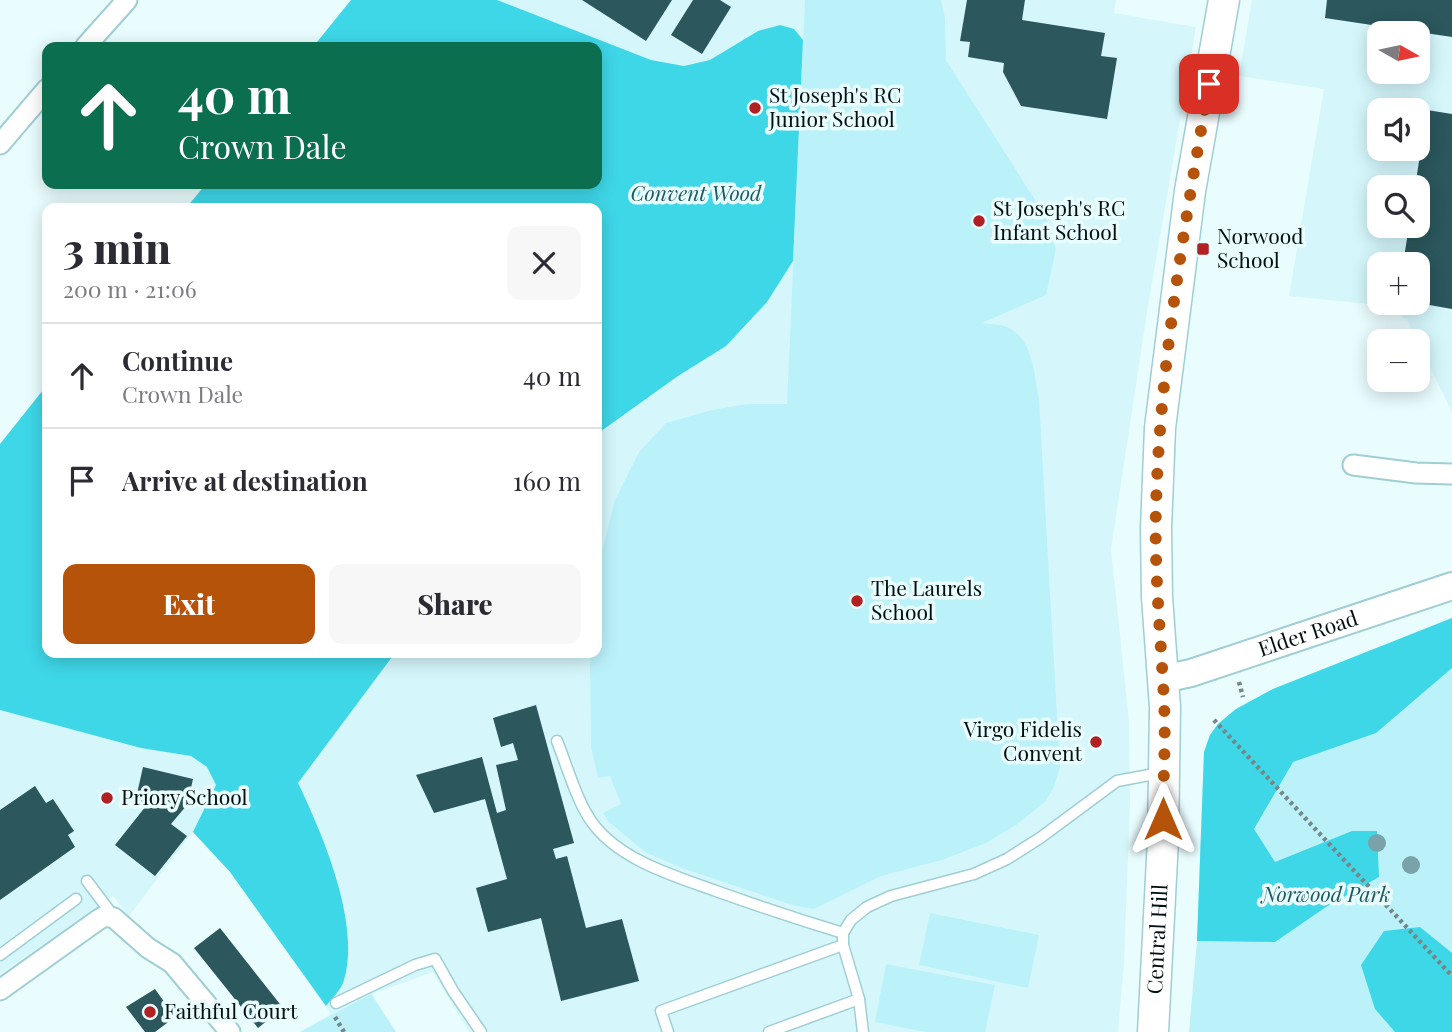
<!DOCTYPE html>
<meta charset="utf-8">
<style>
:root{--surface:#fff;--page:#f7f7f7;--text:#2b2b33;--muted:#7c7c81;--line:#e1e1e2;--accent:#b45309}
body{margin:0;font-family:"Playfair Display",serif;background:var(--page);color:var(--text);height:100vh;display:flex;flex-direction:column;font-size:26px;white-space:nowrap}
*{box-sizing:border-box;margin:0}
p{font-size:23px;color:var(--muted)}
.icon{flex:none;width:38px;height:38px;fill:none;stroke:currentColor;stroke-width:2;stroke-linecap:round;stroke-linejoin:round}
.map{position:relative;flex:1;overflow:hidden}
.panel{position:absolute;left:42px;top:203px;width:560px;height:455px;display:flex;flex-direction:column;background:var(--surface);border-radius:14px;box-shadow:0 4px 18px #0003}
.panel>*{flex:none}
.top-card{position:absolute;left:42px;top:42px;width:560px;height:147px;border-radius:14px;box-shadow:0 4px 18px #0003;background:#0b6e4f;color:#fff;overflow:hidden}
.needle{width:46px;rotate:99deg}
.buttons{position:absolute;left:1367px;top:21px;display:grid;gap:14px}
.buttons a{display:grid;place-items:center;width:63px;height:63px;border-radius:14px;background:var(--surface);box-shadow:0 4px 18px #0003;font-size:35px}
.pin{position:absolute;display:grid;place-items:center;width:60px;height:60px;color:#fff;margin:-30px;border-radius:14px;box-shadow:0 4px 10px #0006}
.me{position:absolute;width:77px;margin:-38px;rotate:0deg;stroke-linejoin:round;filter:drop-shadow(0 0 5px #0008)}
.turn{display:flex;align-items:center;gap:24px;height:147px;padding:0 21px;font-size:32px}
.turn .icon{width:91px;height:91px;stroke-width:2.5}
.turn b{display:block;font-size:49px;line-height:60px}
.round{display:grid;place-items:center;flex:none;width:74px;height:74px;border-radius:14px;background:var(--page)}
.head{display:flex;align-items:center;justify-content:space-between;height:119px;padding:0 21px}
h1{font-size:42px;font-weight:800;line-height:52px}
.cta{display:flex;gap:14px;margin-top:auto;padding:14px 21px}
.cta a{flex:1;height:80px;border-radius:14px;background:var(--accent);color:#fff;font-size:28px;font-weight:800;line-height:80px;text-align:center}
.cta a+a{background:var(--page);color:var(--text)}
ul{padding:0;list-style:none}
li{display:flex;align-items:center;gap:21px;height:105px;padding:0 21px;border-top:2px solid var(--line)}
li div{flex:1}
li b{display:block;font-size:26px}
li em{font-style:normal}
.map>svg:first-child{display:block}
.built{fill:#d5f7fc;fill-rule:evenodd}
.green{fill:#bbf2fa}
.forest{fill:#3ed7e8}
.building{fill:#2b575d}
.lines{fill:none;stroke-linecap:round;stroke-linejoin:round}
.service-casing{stroke:#9fced4;stroke-width:13}
.minor-casing{stroke:#9fced4;stroke-width:23}
.secondary-casing{stroke:#9fced4;stroke-width:30}
.primary-casing{stroke:#9fced4;stroke-width:33}
.path{stroke:#768789;stroke-width:4.5;stroke-dasharray:3.5 3.5;stroke-linecap:butt}
.service{stroke:#fff;stroke-width:10}
.minor{stroke:#fff;stroke-width:19}
.secondary{stroke:#fff;stroke-width:26}
.primary{stroke:#fff;stroke-width:30}
.tree{fill:#79a3a8}
.route{stroke:#b45309;stroke-width:12;stroke-dasharray:0 21.6}
.poi-dot{fill:#b12023;stroke:#e9fcfe;stroke-width:2.5}
.labels{text-anchor:middle;stroke-width:7;stroke-linejoin:round;paint-order:stroke}
.poi-label{font-size:21px;fill:#010f11;stroke:#e9fcfe;text-anchor:start}
.park-label{font-size:21px;font-style:italic;fill:#1d5a61;stroke:#e9fcfe}
.street-label{font-size:21px;fill:#010f11;stroke:#e9fcfe}
</style>
<div class="map">
<svg width="1452" height="1032" viewBox="0 0 1452 1032">
<rect width="100%" height="100%" fill="#e9fcfe"/>
<g class="built">
<polygon points="495,0 1116,0 1114,13 1196,27 1147,312 1111,549 1129,721 1130,805 1124,962 1118,1032 469,1032 433,972 372,994 396,1032 300,1032 331,1014 230,872 395,653 597,653 597,404 685,87"/>
<path d="M 1252,0 L 1452,0 L 1452,412 L 1407,320 L 1388,306 L 1289,296 L 1324,89 L 1239,76 ZM 1379,33 L 1418,33 L 1418,72 L 1379,72 ZM 1379,110 L 1418,110 L 1418,149 L 1379,149 ZM 1379,187 L 1418,187 L 1418,226 L 1379,226 ZM 1379,264 L 1418,264 L 1418,303 L 1379,303 Z"/>
<polygon points="0,626 47,653 118,685 218,777 212,802 193,832 129,916 113,896 0,974"/>
</g>
<g class="green">
<path d="M 805,0 L 941,0 L 945,18 L 946,60 L 1046,217 L 1056,249 L 1046,295 L 982,323 C 988,324 997,324 1004,326 C 1033,335 1034,374 1039,399 L 1060,768 L 1054,787 L 1045,802 L 1016,825 L 986,843 L 942,860 L 881,876 L 814,909 L 792,905 L 682,868 L 645,852 L 609,822 L 603,813 L 621,804 L 610,776 L 598,778 L 591,747 L 590,660 L 590,653 L 597,653 L 597,571 L 615,500 L 639,452 L 666,423 L 712,410 L 747,404 L 787,404 Z"/>
<polygon points="1452,618 1452,1032 1189,1032 1197,941 1204,752 1210,735 1218,724 1236,709 1273,689"/>
<polygon points="930,913 1039,935 1028,988 919,965"/>
<polygon points="886,964 995,985 985,1032 925,1032 875,1022"/>
<polygon points="371,994 396,1032 300,1032"/>
</g>
<g class="forest">
<polygon points="351,0 497,0 651,60 684,66 710,60 758,31 780,25 794,29 803,40 793,261 767,302 726,346 678,376 597,434 597,208 186,208 206,184 597,184 597,47 313,47"/>
<path d="M 47,385 L 47,653 L 395,653 L 298,783 C 322,833 361,923 344,980 C 342,989 332,998 326,1006 L 230,872 L 193,832 L 216,785 L 207,767 L 191,756 L 141,748 L 0,710 L 0,444 Z"/>
<polygon points="1452,618 1452,668 1376,733 1293,762 1254,829 1275,862 1352,831 1377,831 1379,877 1326,907 1275,942 1197,941 1204,752 1210,735 1218,724 1236,709 1273,689"/>
<polygon points="1420,927 1452,953 1452,1032 1395,1032 1375,1009 1361,965 1384,931"/>
</g>
<g class="building">
<polygon points="582,0 672,0 646,41"/>
<polygon points="693,0 720,0 731,7 702,54 671,35"/>
<polygon points="967,0 1025,0 1022,20 1105,33 1101,56 1117,58 1107,119 1021,106 1003,72 1004,63 968,57 970,42 960,41"/>
<polygon points="1327,0 1452,0 1452,37 1325,18"/>
<polygon points="1427,110 1452,114 1452,309 1418,303 1418,264 1403,264 1409,226 1418,226 1418,187 1415,187"/>
<polygon points="536,705 574,843 553,849 556,859 567,856 586,928 622,919 639,981 561,1001 541,918 488,932 476,888 507,879 485,799 434,813 416,775 482,757 497,813 506,810 496,765 518,760 513,743 501,747 493,718"/>
<polygon points="143,767 193,779 187,805 171,824 187,836 155,876 115,845 146,806 136,798"/>
<polygon points="35,786 46,803 53,799 74,831 68,835 75,847 0,900 0,810"/>
<polygon points="220,928 283,1008 258,1028 194,948"/>
<polygon points="155,989 175,1017 155,1032 145,1032 126,1007"/>
</g>
<g class="lines">
<defs>
<g id="service">
<path d="M 557,741 C 567,766 578,805 594,825 C 622,861 675,876 716,891 C 758,906 800,920 843,933"/>
<polyline points="87,881 114,917"/>
<polyline points="0,955 76,899"/>
<polyline points="336,1003 415,965 435,959 453,991 481,1032"/>
<polyline points="668,1032 661,1011 843,945"/>
<polyline points="769,1032 859,999"/>
<polyline points="863,1032 859,999 843,945 843,933 851,920 867,907 891,896 974,874 1007,859 1040,838 1117,781 1160,773"/>
</g>
<g id="minor">
<polyline points="85,47 127,0"/>
<polyline points="0,144 47,89"/>
<polyline points="1353,465 1416,473 1452,474"/>
<polyline points="0,990 98,920 105,916 114,918 148,948 172,963 230,1032"/>
</g>
<g id="secondary">
<path id="s1" d="M 1163,679 L 1191,673 L 1452,586"/>
</g>
<g id="primary">
<path id="s2" d="M 1153,1032 L 1163,839 L 1165,707 L 1157,597 L 1156,529 L 1160,428 L 1190,191 L 1224,0"/>
</g>
</defs>
<use href="#service" class="service-casing"/>
<use href="#minor" class="minor-casing"/>
<use href="#secondary" class="secondary-casing"/>
<use href="#primary" class="primary-casing"/>
<g class="path">
<polyline points="1239,682 1243,697"/>
<polyline points="1214,720 1452,976"/>
<polyline points="335,1017 344,1032"/>
</g>
<use href="#service" class="service"/>
<use href="#minor" class="minor"/>
<use href="#secondary" class="secondary"/>
<use href="#primary" class="primary"/>
</g>
<g class="tree">
<circle cx="1377" cy="843" r="9"/>
<circle cx="1411" cy="865" r="9"/>
</g>
<g class="lines">
<path class="route" d="M 1163,819 C 1163,780 1166,741 1164,702 C 1161,637 1154,571 1156,506 C 1160,365 1185,223 1209,84"/>
</g>
<g class="poi-dot">
<circle cx="755" cy="108" r="7"/>
<circle cx="979" cy="221" r="7"/>
<rect x="1196" y="242" width="14" height="14" rx="3.5"/>
<circle cx="857" cy="601" r="7"/>
<circle cx="1096" cy="742" r="7"/>
<circle cx="107" cy="798" r="7"/>
<circle cx="150" cy="1012" r="7"/>
</g>
<g class="labels">
<g class="poi-label">
<text x="769" y="103">St Joseph's RC<tspan x="769" dy="24">Junior School</tspan></text>
<text x="993" y="216">St Joseph's RC<tspan x="993" dy="24">Infant School</tspan></text>
<text x="1217" y="244">Norwood<tspan x="1217" dy="24">School</tspan></text>
<text x="871" y="596">The Laurels<tspan x="871" dy="24">School</tspan></text>
<text x="1082" y="737" text-anchor="end">Virgo Fidelis<tspan x="1082" dy="24">Convent</tspan></text>
<text x="121" y="805">Priory School</text>
<text x="164" y="1019">Faithful Court</text>
</g>
<g class="park-label">
<text x="696" y="201">Convent Wood</text>
<text x="1326" y="902">Norwood Park</text>
</g>
<g class="street-label">
<text dy="7" stroke="none"><textPath href="#s1" startOffset="152">Elder Road</textPath></text>
<text dy="7" stroke="none"><textPath href="#s2" startOffset="93">Central Hill</textPath></text>
</g>
</g>
</svg>
<div class="buttons">
<a><svg class="needle" viewBox="-14 -14 28 28"><path d="M0-13l5 13h-10z" fill="#e53935"/><path d="M0 13l5-13h-10z" fill="#7c7c81"/></svg></a>
<a><svg class="icon" aria-label="sound" viewBox="0 0 24 24"><path d="M4 9h4l5-4v14l-5-4H4zM17 9q2 3 0 6"/></svg></a>
<a><svg class="icon" aria-label="search" viewBox="0 0 24 24"><circle cx="10" cy="10" r="6"/><path d="M15 15l6 6"/></svg></a>
<a>+</a>
<a>−</a>
</div>
<div class="pin" style="left:1209px;top:84px;background:#d93025"><svg class="icon" aria-label="arrive" viewBox="0 0 24 24"><path d="M6 21V4h12l-3 4 3 4H6"/></svg></div>
<svg class="me" style="left:1163px;top:819px" viewBox="-20 -20 40 40"><path d="M0-17L14 15 0 8-14 15z" fill="#b45309" stroke="#fff" stroke-width="4"/></svg>
<div class="top-card">
<div class="turn"><svg class="icon" aria-label="ahead" viewBox="0 0 24 24"><path d="M12 20V5M6 11l6-6 6 6"/></svg><div><b>40 m</b>Crown Dale</div></div>
</div>
<section class="panel">
<div class="head"><div><h1>3 min</h1><p>200 m · 21:06</p></div><a class="round"><svg class="icon" aria-label="close" viewBox="0 0 24 24"><path d="M6 6l12 12M18 6L6 18"/></svg></a></div>
<ul>
<li><svg class="icon" aria-label="ahead" viewBox="0 0 24 24"><path d="M12 20V5M6 11l6-6 6 6"/></svg><div><b>Continue</b><p>Crown Dale</p></div><em>40 m</em></li>
<li><svg class="icon" aria-label="arrive" viewBox="0 0 24 24"><path d="M6 21V4h12l-3 4 3 4H6"/></svg><div><b>Arrive at destination</b></div><em>160 m</em></li>
</ul>
<div class="cta"><a>Exit</a><a>Share</a></div>
</section>
</div>
